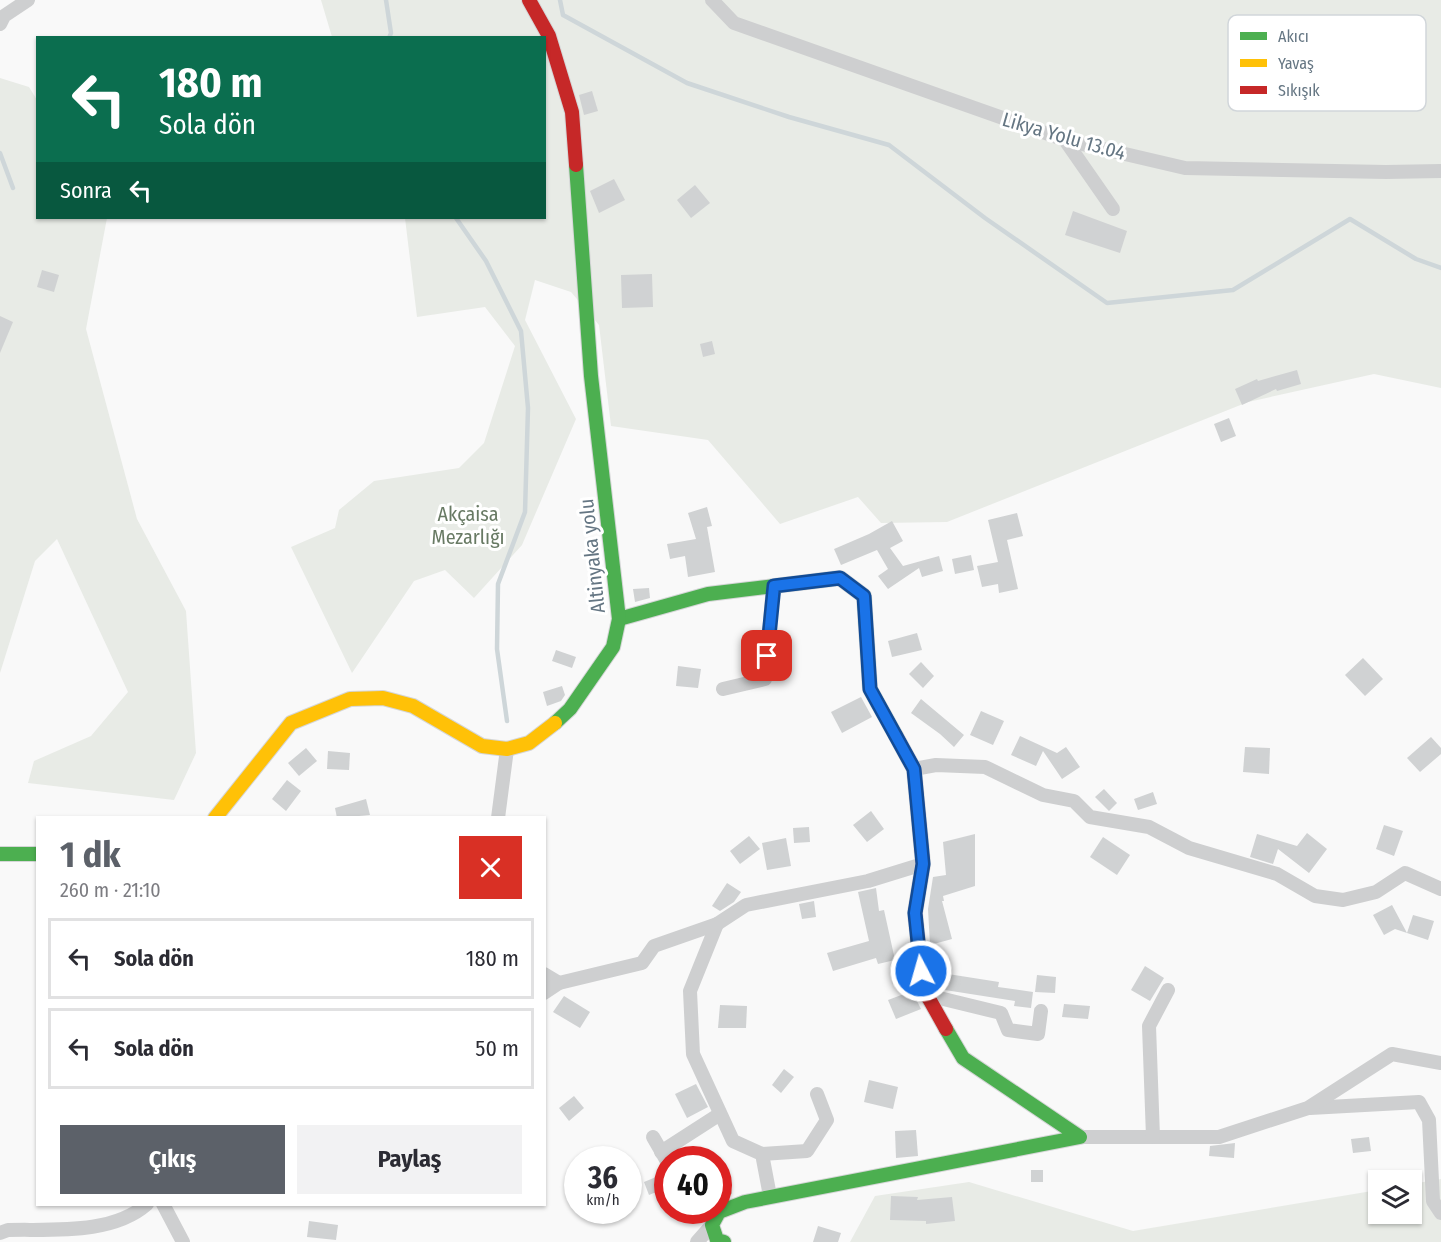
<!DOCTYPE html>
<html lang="tr">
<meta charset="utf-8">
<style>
:root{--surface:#fff;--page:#f2f2f3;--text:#2b2b33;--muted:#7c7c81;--line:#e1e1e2;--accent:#5c6169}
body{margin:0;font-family:"Fira Sans Condensed",sans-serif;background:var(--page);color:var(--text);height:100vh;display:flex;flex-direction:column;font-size:22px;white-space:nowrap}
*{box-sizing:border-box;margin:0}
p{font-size:20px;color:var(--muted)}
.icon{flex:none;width:33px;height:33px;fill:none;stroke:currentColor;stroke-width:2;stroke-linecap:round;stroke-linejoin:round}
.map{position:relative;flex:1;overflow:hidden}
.drawer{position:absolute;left:36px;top:816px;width:510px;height:390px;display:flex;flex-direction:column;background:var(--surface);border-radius:0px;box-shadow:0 2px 4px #0004}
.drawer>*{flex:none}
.guide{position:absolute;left:36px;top:36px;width:510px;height:183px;border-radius:0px;box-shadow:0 2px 4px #0004;background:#0b6e4f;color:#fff;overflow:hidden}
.tools{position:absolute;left:1368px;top:1170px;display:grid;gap:12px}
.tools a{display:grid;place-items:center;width:54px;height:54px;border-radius:0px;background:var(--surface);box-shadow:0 2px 4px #0004;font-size:30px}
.speed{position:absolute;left:564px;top:1146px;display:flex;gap:12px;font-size:30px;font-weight:700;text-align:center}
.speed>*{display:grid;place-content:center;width:78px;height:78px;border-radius:50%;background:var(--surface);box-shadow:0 2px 4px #0004;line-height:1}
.speed small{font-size:15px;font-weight:400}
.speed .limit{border:9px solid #d22;background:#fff;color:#111}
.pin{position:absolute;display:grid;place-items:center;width:51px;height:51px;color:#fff;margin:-26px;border-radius:12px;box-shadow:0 3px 9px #0006}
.me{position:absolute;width:66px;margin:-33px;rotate:354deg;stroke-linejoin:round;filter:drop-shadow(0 0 4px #0008)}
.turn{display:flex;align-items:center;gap:21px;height:126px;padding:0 24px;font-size:27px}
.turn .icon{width:78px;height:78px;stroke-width:2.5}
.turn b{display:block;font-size:42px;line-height:51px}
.then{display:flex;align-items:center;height:57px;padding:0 24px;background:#0003;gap:12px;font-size:22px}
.round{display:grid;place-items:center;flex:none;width:63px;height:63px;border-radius:0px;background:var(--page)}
.head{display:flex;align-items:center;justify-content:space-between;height:102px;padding:0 24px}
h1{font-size:36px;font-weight:700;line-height:45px;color:var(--accent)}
.button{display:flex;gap:12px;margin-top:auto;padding:12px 24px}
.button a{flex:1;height:69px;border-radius:0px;background:var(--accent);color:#fff;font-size:24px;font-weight:700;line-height:69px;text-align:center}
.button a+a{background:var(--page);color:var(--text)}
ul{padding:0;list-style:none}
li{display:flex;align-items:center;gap:18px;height:81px;margin:0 12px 9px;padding:0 12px;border:3px solid var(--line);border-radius:0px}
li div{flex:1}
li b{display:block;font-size:22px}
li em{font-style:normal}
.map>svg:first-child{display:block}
.green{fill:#e8ebe6}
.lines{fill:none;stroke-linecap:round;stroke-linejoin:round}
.stream{stroke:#ced6d9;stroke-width:4.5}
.building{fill:#d0d2d3}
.fast-casing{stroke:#d5d6d7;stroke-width:16}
.slow-casing{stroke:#d5d6d7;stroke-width:16}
.jam-casing{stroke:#d5d6d7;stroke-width:16}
.street{stroke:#cecfd0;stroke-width:14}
.fast{stroke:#4caf50;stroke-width:14}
.slow{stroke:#ffc107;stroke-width:14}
.jam{stroke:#c62828;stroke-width:14}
.route-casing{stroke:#114b97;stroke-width:15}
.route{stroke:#1a73e8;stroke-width:10}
.labels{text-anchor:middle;stroke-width:6;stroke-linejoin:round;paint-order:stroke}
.street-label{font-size:20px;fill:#657683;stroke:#fff}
.park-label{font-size:20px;fill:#687a64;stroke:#fff}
.key{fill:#fff;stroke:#d1d6da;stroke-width:1.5}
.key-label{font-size:16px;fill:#657683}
</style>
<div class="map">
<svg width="1441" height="1242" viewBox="0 0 1441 1242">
<rect width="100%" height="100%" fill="#f9f9f9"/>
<g class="green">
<polygon points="321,0 1441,0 1441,388 1374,374 1248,402 947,522 881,523 858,497 780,524 708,440 611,426 599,325 571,292 535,280 525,320 576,419 522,545 474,598 445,570 414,581 352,673 291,547 335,528 339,510 374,481 459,468 484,443 515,346 485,307 417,317 405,218 544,218 544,38 332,37"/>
<polygon points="0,78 29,87 37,100 38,218 107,218 86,329 137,519 186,611 196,753 174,800 28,783 34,761 91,736 128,692 57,539 35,561 0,673"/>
<polygon points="1441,1179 1441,1242 850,1242 875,1196 969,1182 1133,1231 1378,1190 1378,1214 1412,1214 1412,1184"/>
</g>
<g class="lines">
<g class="stream">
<polyline points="386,0 391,33 389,38"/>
<polyline points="560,0 563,15 687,83 789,117 889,145 985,218 1107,303 1233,290 1350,219 1416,259 1441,268"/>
<polyline points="0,153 13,188"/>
<polyline points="456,218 486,261 521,331 528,408 525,512 498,584 497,649 507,721"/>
</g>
</g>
<g class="building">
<polygon points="592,91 598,111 584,115 579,95"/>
<polygon points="614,179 625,200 599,213 590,191"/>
<polygon points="695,185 710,203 691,218 677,200"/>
<polygon points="1073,211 1127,231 1120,253 1065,235"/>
<polygon points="42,270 59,275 54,292 37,287"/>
<polygon points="652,274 653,307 622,308 621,275"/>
<polygon points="0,316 13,322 0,353"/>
<polygon points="712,341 715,354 703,357 700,344"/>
<polygon points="1297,370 1301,384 1277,391 1276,389 1242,405 1235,389 1257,379 1258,381"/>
<polygon points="1229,418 1236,436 1221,442 1214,424"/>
<polygon points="707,507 712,526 707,527 715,572 688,577 685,556 670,559 667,544 696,539 688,513"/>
<polygon points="1017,513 1023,536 1007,540 1018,589 999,593 998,584 982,587 977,566 998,562 988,520"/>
<polygon points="892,521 903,541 890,548 903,566 939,556 943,571 922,577 919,568 888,589 878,576 888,569 877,550 841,565 834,549 869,534"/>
<polygon points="971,555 974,570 955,574 952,559"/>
<polygon points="649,588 650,598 635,602 633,589"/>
<polygon points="917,633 922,650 892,657 888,641"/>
<polygon points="556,650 576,657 572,668 552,661"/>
<polygon points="1363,658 1383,679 1365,696 1345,675"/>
<polygon points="921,662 934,676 923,688 909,674"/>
<polygon points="678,666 701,669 698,688 676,686"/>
<polygon points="562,686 565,695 561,701 547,706 543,692"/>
<polygon points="861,697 872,717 842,733 831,712"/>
<polygon points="921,699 964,735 954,747 940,734 911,713"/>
<polygon points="981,711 1004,721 993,745 970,735"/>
<polygon points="1020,736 1057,753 1066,747 1080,767 1062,779 1043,751 1036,766 1011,755"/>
<polygon points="1431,737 1441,748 1441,754 1420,772 1407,758"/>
<polygon points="1245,747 1270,748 1269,774 1243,772"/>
<polygon points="306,748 317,761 299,776 288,763"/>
<polygon points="328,751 350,753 349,770 327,769"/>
<polygon points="287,780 301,791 286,811 272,799"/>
<polygon points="1104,789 1117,803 1109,811 1095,797"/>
<polygon points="1153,792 1157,804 1138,810 1134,799"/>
<polygon points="366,799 370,815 337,818 335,808"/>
<polygon points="871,811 884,829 867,842 853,825"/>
<polygon points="1384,825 1403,831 1394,856 1376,849"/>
<polygon points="809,827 810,842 794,843 793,828"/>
<polygon points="1307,833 1327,849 1309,873 1278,849 1273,864 1250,857 1257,834 1297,846"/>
<polygon points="975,834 975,886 943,896 944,901 942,901 952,939 930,945 928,909 933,877 946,875 943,842"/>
<polygon points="749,836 760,849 740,864 730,851"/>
<polygon points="1103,837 1130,855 1117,875 1090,857"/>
<polygon points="786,838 791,866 767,870 762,843"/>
<polygon points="727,883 741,892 734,902 720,911 712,906"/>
<polygon points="876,888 879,911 884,910 895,960 878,964 876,958 833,971 827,953 869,941 858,892"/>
<polygon points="814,901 816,917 802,919 799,904"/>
<polygon points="1392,905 1407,933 1413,915 1434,921 1428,940 1395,929 1384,935 1373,915"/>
<polygon points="1145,966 1164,978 1150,1001 1131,990"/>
<polygon points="948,974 999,982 998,987 1033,992 1031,1008 1014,1006 1015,1001 945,990"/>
<polygon points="1037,975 1056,977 1055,993 1035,992"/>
<polygon points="912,991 921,1009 896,1019 888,1000"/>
<polygon points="564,996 590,1012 580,1028 553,1012"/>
<polygon points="1064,1004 1090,1006 1088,1019 1062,1017"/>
<polygon points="720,1005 747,1006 746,1028 718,1028"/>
<polygon points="784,1069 794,1077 781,1093 772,1085"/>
<polygon points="869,1080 898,1087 893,1109 864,1102"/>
<polygon points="696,1084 708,1107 687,1118 675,1094"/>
<polygon points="574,1096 584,1108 569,1121 559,1108"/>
<polygon points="916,1130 918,1156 896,1158 895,1131"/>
<polygon points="1369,1137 1371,1151 1353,1153 1351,1139"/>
<polygon points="1235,1143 1234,1158 1209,1156 1210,1146"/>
<rect x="1031" y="1170" width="12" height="12"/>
<polygon points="656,1177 661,1190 649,1195 644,1182"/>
<polygon points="729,1180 732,1194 718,1199 718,1183"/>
<polygon points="891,1196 918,1197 917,1200 952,1197 955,1221 926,1224 926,1221 890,1220"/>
<polygon points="309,1221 338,1225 336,1240 307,1237"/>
<polygon points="818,1226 841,1233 838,1242 813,1242"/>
</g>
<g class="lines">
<defs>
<g id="fast">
<polyline points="619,619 708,594 840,578 864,596 870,689 896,736"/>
<polyline points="555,723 570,709 613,647 619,619 591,376 576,165"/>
<polyline points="0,854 38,854"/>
<polyline points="724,1242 717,1240 712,1225 719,1212 745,1202 1080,1137 963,1058 946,1029"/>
</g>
<polyline id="slow" points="215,818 291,723 350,699 383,698 413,706 482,746 507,749 529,743 555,723"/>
<g id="jam">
<polyline points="529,0 549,36 572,112 576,165"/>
<polyline points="896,736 914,769 923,864 915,913 923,988 946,1029"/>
</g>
</defs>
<use href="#fast" class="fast-casing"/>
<use href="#slow" class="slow-casing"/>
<use href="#jam" class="jam-casing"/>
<g class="street">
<polyline points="712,0 734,23 1065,140 1185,168 1386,172 1441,171"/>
<polyline points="0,24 4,16 28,0"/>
<polyline points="1065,140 1113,209"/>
<polyline points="723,689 765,679 773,586"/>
<polyline points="914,769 936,765 985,767 1043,795 1074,801 1090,817 1149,827 1189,848 1277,874 1315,896 1343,900 1376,892 1405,873 1441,889"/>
<polyline points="498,818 507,749"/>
<polyline points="717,924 690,991 693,1054 733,1141 762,1154 770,1196"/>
<polyline points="544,974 559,983"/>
<polyline points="544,993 559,983 642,963 654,946 717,924 746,905 868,881 923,864"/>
<polyline points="927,995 1001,1013 1008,1030 1038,1034 1041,1011"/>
<polyline points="1310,1108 1419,1102 1429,1120 1433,1201 1441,1213"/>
<polyline points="653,1137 668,1163"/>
<polyline points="1080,1137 1219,1137 1308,1108 1392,1054 1441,1063"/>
<polyline points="1153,1137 1149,1026 1168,990"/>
<polyline points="661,1152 720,1114"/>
<polyline points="762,1154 807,1151 827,1120 817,1094"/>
<polyline points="163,1204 183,1242"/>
<path d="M 0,1233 L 8,1230 C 52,1229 112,1235 147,1204"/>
<polyline points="697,1242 712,1225"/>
</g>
<use href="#fast" class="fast"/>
<use href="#slow" class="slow"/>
<use href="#jam" class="jam"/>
</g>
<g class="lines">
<defs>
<polyline id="route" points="767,656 774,586 840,578 864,596 870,689 914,769 923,864 915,913 921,971"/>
</defs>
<use href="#route" class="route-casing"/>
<use href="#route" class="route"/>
</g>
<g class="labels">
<g class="street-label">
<text transform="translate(1064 136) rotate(16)" y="7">Likya Yolu 13.04</text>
<text transform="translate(592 556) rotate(-96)" y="7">Altinyaka yolu</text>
</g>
<g class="park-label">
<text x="468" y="521">Akçaisa<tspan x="468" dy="23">Mezarlığı</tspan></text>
</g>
</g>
<rect x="1228" y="15" width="198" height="96" rx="9" class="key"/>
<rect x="1240" y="32" width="27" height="8" fill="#4caf50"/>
<rect x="1240" y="59" width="27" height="8" fill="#ffc107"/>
<rect x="1240" y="86" width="27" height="8" fill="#c62828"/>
<g class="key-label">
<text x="1278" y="42">Akıcı</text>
<text x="1278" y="69">Yavaş</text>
<text x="1278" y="96">Sıkışık</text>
</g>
</svg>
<div class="tools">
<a><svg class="icon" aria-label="layers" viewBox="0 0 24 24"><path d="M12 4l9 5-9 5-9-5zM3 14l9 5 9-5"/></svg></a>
</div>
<div class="speed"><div>36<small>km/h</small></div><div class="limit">40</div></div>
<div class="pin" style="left:767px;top:656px;background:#d93025"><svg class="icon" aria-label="arrive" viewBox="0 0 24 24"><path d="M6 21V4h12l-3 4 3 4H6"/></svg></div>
<svg class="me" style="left:921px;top:971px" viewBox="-20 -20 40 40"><circle r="17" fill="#1a73e8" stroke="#fff" stroke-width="3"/><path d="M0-11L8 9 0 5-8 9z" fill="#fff"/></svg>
<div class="guide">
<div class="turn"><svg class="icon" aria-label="left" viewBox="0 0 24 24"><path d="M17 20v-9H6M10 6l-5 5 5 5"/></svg><div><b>180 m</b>Sola dön</div></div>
<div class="then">Sonra<svg class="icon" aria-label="left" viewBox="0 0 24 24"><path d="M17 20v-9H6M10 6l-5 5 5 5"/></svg></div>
</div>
<section class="drawer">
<div class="head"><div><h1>1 dk</h1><p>260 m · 21:10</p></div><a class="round" style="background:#d93025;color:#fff"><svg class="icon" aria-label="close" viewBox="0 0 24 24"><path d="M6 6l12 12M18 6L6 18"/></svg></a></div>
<ul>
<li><svg class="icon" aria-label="left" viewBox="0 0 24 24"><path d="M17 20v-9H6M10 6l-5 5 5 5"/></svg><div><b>Sola dön</b></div><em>180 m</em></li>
<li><svg class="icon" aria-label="left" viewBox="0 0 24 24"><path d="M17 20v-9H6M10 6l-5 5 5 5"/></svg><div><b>Sola dön</b></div><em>50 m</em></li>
</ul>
<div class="button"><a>Çıkış</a><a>Paylaş</a></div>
</section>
</div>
